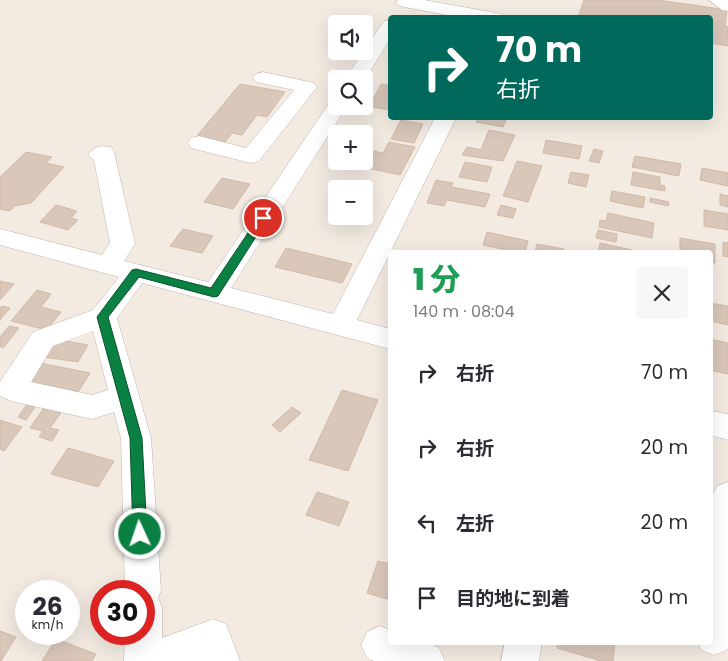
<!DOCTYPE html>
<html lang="ja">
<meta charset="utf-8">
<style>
:root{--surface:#fff;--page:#f7f7f7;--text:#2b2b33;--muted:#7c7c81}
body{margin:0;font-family:Poppins,"Noto Sans JP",sans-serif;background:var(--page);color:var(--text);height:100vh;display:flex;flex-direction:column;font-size:19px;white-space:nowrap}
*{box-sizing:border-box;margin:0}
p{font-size:16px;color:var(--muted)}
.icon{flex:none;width:28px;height:28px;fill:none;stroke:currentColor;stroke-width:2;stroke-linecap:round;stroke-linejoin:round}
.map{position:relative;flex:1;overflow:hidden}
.sheet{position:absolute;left:388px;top:250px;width:325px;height:395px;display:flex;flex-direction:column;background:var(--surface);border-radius:5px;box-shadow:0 5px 20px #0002}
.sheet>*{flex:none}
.hud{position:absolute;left:388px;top:15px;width:325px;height:105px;border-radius:5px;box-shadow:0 5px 20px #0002;background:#00695c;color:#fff;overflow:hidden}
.tools{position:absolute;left:328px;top:15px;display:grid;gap:10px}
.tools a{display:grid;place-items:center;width:45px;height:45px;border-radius:5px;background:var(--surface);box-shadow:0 5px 20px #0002;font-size:25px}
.speed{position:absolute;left:15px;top:580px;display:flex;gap:10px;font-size:25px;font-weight:700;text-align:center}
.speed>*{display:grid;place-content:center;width:65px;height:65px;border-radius:50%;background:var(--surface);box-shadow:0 5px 20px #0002;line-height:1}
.speed small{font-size:12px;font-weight:400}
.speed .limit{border:8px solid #d22;background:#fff;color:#111}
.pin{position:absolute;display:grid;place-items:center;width:42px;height:42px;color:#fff;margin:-21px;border:2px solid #fff;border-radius:50%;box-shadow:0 1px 5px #0007}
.me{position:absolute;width:55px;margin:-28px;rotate:357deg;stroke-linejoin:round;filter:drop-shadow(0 0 4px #0008)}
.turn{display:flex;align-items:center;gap:18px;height:105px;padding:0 25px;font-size:22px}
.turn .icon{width:65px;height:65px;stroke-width:2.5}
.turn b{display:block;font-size:35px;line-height:42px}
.round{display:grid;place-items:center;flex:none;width:52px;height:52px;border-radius:5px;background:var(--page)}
.head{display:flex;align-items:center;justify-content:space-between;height:85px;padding:0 25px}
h1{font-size:30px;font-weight:800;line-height:38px;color:#1e9e55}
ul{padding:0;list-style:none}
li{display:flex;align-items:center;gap:15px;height:75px;padding:0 25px}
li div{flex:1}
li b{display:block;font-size:19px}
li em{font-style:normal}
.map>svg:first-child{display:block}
.building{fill:#d9c7b9;stroke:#d1baa8}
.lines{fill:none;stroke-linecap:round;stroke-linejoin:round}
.minor-casing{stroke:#c2b4a6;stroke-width:1}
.minor{fill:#fff;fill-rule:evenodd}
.route{fill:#0b8043;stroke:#07532c}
</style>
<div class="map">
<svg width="728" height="661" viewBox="0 0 728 661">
<rect width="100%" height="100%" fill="#f3ebe2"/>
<g class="building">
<polygon points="584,0 658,0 727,10 725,26 728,27 728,46 710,43 710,18 578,18"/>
<polygon points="240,84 285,92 267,117 257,115 242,135 232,133 225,142 197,136"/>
<polygon points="381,84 390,86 390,110 366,106 368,101 372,102"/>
<polygon points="478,118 507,118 503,127 476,122"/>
<polygon points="401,120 423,124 414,143 391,139"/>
<polygon points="489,130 515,135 503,161 462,155 467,147 481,150"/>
<polygon points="546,140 582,146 579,159 543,153"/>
<polygon points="389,142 415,147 400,175 344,163 344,161 364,161 364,149 383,153"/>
<polygon points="594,149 603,151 599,163 589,161"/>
<polygon points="26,152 52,157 46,163 64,167 31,203 15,206 10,211 0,209 0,177"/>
<polygon points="635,156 681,164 679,176 632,167"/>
<polygon points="517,161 542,166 528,202 503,196"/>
<polygon points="465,162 492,167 487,182 459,177"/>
<polygon points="702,168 728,173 728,186 700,180"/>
<polygon points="571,172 589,175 586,187 568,183"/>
<polygon points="633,172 660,177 660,185 665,186 665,191 631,185"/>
<polygon points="222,178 250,184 233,209 204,202"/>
<polygon points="436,180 453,183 451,187 490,194 485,207 447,200 444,206 427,203"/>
<polygon points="612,191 645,197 643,208 610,201"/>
<polygon points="720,194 728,196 728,207 720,205"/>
<polygon points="650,198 669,202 668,206 650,202"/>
<polygon points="56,205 77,211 71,218 78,220 68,230 40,222"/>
<polygon points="501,205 516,209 513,218 497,215"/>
<polygon points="704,210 728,214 728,230 704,226"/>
<polygon points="608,213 654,223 652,238 599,227 600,220 606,221"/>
<polygon points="183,229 213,236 202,253 170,246"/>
<polygon points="598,230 617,234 616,242 596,238"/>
<polygon points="487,232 528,241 525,252 515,252 483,245"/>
<polygon points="680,238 715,244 715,263 710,262 710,252 680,252"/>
<polygon points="723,242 728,243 728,257 723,256"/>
<polygon points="600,243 632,250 632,252 598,252"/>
<polygon points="537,244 564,249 563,252 535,252"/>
<polygon points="286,248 352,264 342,283 275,267"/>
<polygon points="0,281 14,284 0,300"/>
<polygon points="37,290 51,294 41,307 61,312 47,330 11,321"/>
<polygon points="710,303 728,306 728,325 710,321"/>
<polygon points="2,306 10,308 0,320 0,308"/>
<polygon points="9,326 19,328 4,347 0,347 0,337"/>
<polygon points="55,339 88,345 78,362 44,357"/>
<polygon points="710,339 728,343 728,374 710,370"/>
<polygon points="40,363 90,373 78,392 28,382"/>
<polygon points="342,390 378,400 348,471 309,460"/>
<polygon points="30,400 38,403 26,420 18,417"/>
<polygon points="46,405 63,410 50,428 59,430 52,441 39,437 43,431 30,428"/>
<polygon points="292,407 301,413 280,432 272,425"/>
<polygon points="0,420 22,427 4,451 0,449"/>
<polygon points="68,448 114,461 98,487 51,474"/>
<polygon points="317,492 349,502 339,526 306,515"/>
<polygon points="378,561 390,564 390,600 367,593"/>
<polygon points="0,631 16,637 1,661 0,661"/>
<polygon points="56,639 96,654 92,661 42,661"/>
<polygon points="558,642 615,642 613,661 601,661 557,648"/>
</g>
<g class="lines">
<defs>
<g id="minor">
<polygon points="398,0 424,0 496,13 502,14 505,18 463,18 399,6 396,2"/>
<polygon points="709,0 728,0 728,11 722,10"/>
<polygon points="390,20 390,39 364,81 364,79 345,79 384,21"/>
<polygon points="263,72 314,83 317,87 259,161 251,163 191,148 188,143 191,138 199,136 246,148 294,90 256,82 253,78 256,74"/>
<path d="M 336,100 L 336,106 L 347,106 L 231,288 L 333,314 L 435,118 L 456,118 L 357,320 L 390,329 L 390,349 L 142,283 L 117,318 L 151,438 L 161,591 L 158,598 L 162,607 L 162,638 L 213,619 L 226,624 L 240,661 L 124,661 L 125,634 L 144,634 L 144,591 L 125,591 L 121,438 L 114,412 L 92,419 L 11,401 L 0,396 L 0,382 L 33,332 L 93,310 L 119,277 L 0,245 L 0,229 L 102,255 L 110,243 L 94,160 L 88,155 C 94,146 101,145 111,147 L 114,152 L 135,244 L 124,261 L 208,282 L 330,102 ZM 93,331 L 108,390 L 92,395 L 31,382 L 53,346 Z"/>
<polygon points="710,411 728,414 728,440 710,435"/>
<polygon points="728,482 728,648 727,650 714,655 701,650 698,642 710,642 710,511 712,496 717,486"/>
<polygon points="380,626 390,630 390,642 427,642 439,648 445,661 374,661 367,658 361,645 367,632"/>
<polygon points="505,642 542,642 539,661 501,661"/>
</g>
</defs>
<use href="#minor" class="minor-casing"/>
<use href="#minor" class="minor"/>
</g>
<polygon class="route" points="263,214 268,218 218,296 214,297 139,277 108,317 142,438 147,534 145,538 140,540 135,538 133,534 130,438 97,317 132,270 136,269 211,288 260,215"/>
</svg>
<div class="tools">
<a><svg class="icon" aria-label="sound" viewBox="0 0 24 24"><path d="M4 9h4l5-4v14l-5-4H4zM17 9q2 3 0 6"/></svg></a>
<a><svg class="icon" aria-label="search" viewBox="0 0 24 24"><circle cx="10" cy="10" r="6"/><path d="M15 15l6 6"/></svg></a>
<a>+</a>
<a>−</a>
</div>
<div class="speed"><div>26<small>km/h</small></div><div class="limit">30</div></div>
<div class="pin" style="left:263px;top:218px;background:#d93025"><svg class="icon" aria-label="arrive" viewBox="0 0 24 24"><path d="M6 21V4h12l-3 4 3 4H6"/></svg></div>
<svg class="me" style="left:140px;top:534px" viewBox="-20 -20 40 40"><circle r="17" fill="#0b8043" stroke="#fff" stroke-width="3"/><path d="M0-11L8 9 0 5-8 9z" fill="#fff"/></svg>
<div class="hud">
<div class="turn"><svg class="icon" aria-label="right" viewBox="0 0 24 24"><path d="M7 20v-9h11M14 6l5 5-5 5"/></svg><div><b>70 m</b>右折</div></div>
</div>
<section class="sheet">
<div class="head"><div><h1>1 分</h1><p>140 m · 08:04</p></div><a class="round"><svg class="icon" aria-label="close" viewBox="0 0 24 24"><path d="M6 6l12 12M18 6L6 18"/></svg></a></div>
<ul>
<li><svg class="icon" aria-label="right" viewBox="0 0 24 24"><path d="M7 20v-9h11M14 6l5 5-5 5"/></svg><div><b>右折</b></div><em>70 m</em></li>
<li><svg class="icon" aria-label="right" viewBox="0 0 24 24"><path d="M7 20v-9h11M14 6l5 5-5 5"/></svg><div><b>右折</b></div><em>20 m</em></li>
<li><svg class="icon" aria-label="left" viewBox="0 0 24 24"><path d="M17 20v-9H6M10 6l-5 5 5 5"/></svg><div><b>左折</b></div><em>20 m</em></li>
<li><svg class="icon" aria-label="arrive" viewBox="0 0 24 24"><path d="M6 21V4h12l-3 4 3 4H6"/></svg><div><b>目的地に到着</b></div><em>30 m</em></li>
</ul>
</section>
</div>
